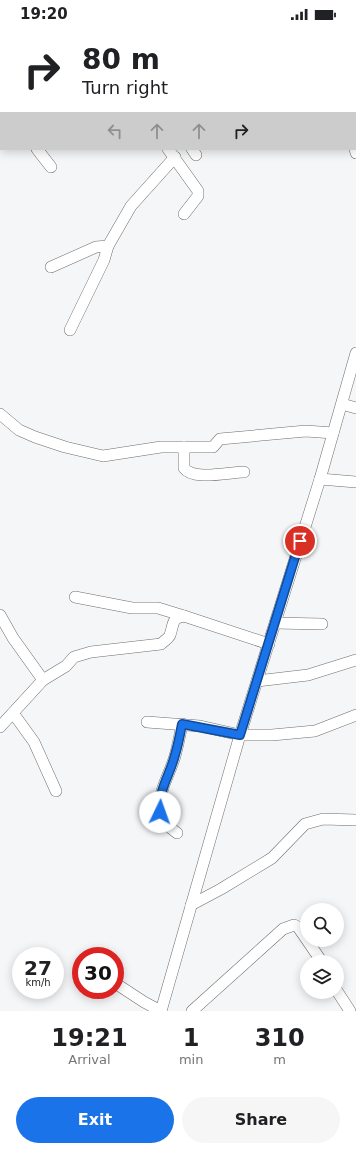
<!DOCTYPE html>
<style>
:root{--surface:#fff;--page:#f6f6f6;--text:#202124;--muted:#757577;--accent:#1a73e8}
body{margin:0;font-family:"DejaVu Sans",sans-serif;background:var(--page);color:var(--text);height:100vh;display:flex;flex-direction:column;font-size:15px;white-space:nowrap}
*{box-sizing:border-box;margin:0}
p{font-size:13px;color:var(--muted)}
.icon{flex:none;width:22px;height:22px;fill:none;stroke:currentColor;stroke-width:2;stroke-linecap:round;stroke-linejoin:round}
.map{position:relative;height:983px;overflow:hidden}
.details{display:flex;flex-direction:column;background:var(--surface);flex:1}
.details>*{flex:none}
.banner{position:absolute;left:0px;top:0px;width:356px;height:122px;box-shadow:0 2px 10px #0003;background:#fff;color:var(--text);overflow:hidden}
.controls{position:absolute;left:300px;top:875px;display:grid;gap:8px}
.controls a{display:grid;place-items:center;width:44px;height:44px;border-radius:50%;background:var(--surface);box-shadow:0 2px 10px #0003;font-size:20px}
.speed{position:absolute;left:12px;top:919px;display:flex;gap:8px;font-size:20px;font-weight:700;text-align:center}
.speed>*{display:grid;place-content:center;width:52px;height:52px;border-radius:50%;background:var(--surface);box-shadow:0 2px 10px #0003;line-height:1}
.speed small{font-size:10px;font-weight:400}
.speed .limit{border:6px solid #d22;background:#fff;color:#111}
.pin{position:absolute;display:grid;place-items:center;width:34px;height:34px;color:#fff;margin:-17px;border:2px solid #fff;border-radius:50%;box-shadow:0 1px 4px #0007}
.me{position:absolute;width:44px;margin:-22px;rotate:3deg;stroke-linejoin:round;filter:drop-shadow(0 0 3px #0008)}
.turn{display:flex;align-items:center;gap:14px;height:84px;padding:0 16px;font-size:18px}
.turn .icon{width:52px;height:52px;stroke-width:2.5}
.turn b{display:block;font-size:28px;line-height:34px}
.lanes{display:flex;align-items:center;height:38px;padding:0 16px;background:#0003;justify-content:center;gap:20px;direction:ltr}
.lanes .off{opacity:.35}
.eta{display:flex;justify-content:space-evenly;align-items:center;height:68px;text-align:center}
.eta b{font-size:24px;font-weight:700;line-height:28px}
.action{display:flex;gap:8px;margin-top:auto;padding:8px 16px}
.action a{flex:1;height:46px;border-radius:24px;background:var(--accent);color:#fff;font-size:16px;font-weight:700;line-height:46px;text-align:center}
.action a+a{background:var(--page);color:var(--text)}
.status{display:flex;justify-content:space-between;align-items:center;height:28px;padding:0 20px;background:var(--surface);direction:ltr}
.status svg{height:11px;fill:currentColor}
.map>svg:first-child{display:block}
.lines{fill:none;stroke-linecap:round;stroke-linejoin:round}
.minor-casing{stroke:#6d6e6f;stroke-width:12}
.minor{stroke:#fff;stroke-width:11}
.route-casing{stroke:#114b97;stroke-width:10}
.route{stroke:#1a73e8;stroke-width:7}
</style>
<div class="status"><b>19:20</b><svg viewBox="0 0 49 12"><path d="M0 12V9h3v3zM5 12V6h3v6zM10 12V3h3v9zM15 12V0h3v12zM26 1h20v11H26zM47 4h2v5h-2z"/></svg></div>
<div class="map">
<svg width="356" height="983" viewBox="0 0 356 983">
<rect width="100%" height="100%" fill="#f4f6f7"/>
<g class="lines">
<defs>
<g id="minor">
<polyline points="81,0 81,1"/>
<polyline points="138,0 138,1"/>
<polyline points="250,0 250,1"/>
<polyline points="323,0 323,1"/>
<polyline points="0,26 1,29"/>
<polyline points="0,75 1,76"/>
<polyline points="355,112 356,111"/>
<polyline points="37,121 51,139"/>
<polyline points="168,121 198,163 198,168 184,186"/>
<polyline points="192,121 196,127"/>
<polyline points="355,121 356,125"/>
<polyline points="51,239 96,219 108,218"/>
<polyline points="70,302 104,232 108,218 131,178 175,129"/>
<polyline points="342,376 356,380"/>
<polyline points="0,386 19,402 35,409 65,419 103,428 161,419 213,419 220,411 306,403 333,405"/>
<path d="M 184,419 L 184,440 C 193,453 230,444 244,444"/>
<polyline points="320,451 356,454"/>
<polyline points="75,569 132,580 158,580 184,588"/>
<polyline points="0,587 13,610 43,652"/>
<polyline points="275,595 322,596"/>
<polyline points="257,653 308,647 356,632"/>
<polyline points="13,685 34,714 56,763"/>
<polyline points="147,694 200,698 240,707 272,707 315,703 356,687"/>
<path d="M 0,699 L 43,652 L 66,638 L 74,629 L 91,624 L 161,616 C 164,613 169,610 170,607 C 174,596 171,590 184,588 L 269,616"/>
<path d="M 177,805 L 163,794 C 155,763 167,755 175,728 C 178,717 180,707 182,696"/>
<polyline points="191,877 221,861 272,830 305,796 323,791 356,792"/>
<polyline points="115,955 144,974 161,983"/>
<polyline points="337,963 350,983"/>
<polyline points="161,983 240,707 320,451 356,325"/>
<polyline points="192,983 283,901 294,897 298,899 322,934"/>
</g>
</defs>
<use href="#minor" class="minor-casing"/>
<use href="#minor" class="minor"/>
</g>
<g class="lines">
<defs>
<path id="route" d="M 160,784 C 158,762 170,747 175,727 C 178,717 180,707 182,696 L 240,707 L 300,513"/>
</defs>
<use href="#route" class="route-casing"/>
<use href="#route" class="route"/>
</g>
</svg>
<div class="controls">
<a><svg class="icon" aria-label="search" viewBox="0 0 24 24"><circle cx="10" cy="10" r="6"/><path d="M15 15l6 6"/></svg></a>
<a><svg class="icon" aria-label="layers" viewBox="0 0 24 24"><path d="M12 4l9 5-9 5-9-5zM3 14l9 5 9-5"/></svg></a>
</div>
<div class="speed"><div>27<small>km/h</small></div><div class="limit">30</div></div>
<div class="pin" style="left:300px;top:513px;background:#d93025"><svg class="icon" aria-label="arrive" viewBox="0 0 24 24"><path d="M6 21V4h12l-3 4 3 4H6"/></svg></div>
<svg class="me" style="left:160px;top:784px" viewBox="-20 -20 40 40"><circle r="19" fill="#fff"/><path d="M0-13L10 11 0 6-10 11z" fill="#1a73e8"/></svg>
<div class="banner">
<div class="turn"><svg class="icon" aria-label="right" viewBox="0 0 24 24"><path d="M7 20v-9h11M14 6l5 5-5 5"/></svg><div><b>80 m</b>Turn right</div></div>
<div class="lanes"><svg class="icon off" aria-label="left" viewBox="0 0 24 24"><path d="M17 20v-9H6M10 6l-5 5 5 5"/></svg><svg class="icon off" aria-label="ahead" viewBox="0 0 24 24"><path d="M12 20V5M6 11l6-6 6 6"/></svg><svg class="icon off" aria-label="ahead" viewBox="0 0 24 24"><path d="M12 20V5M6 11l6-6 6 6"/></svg><svg class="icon" aria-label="right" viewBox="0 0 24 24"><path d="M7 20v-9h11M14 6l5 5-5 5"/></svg></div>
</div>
</div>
<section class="details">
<div class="eta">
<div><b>19:21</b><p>Arrival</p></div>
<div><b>1</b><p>min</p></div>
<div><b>310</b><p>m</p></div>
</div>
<div class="action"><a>Exit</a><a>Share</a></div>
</section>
